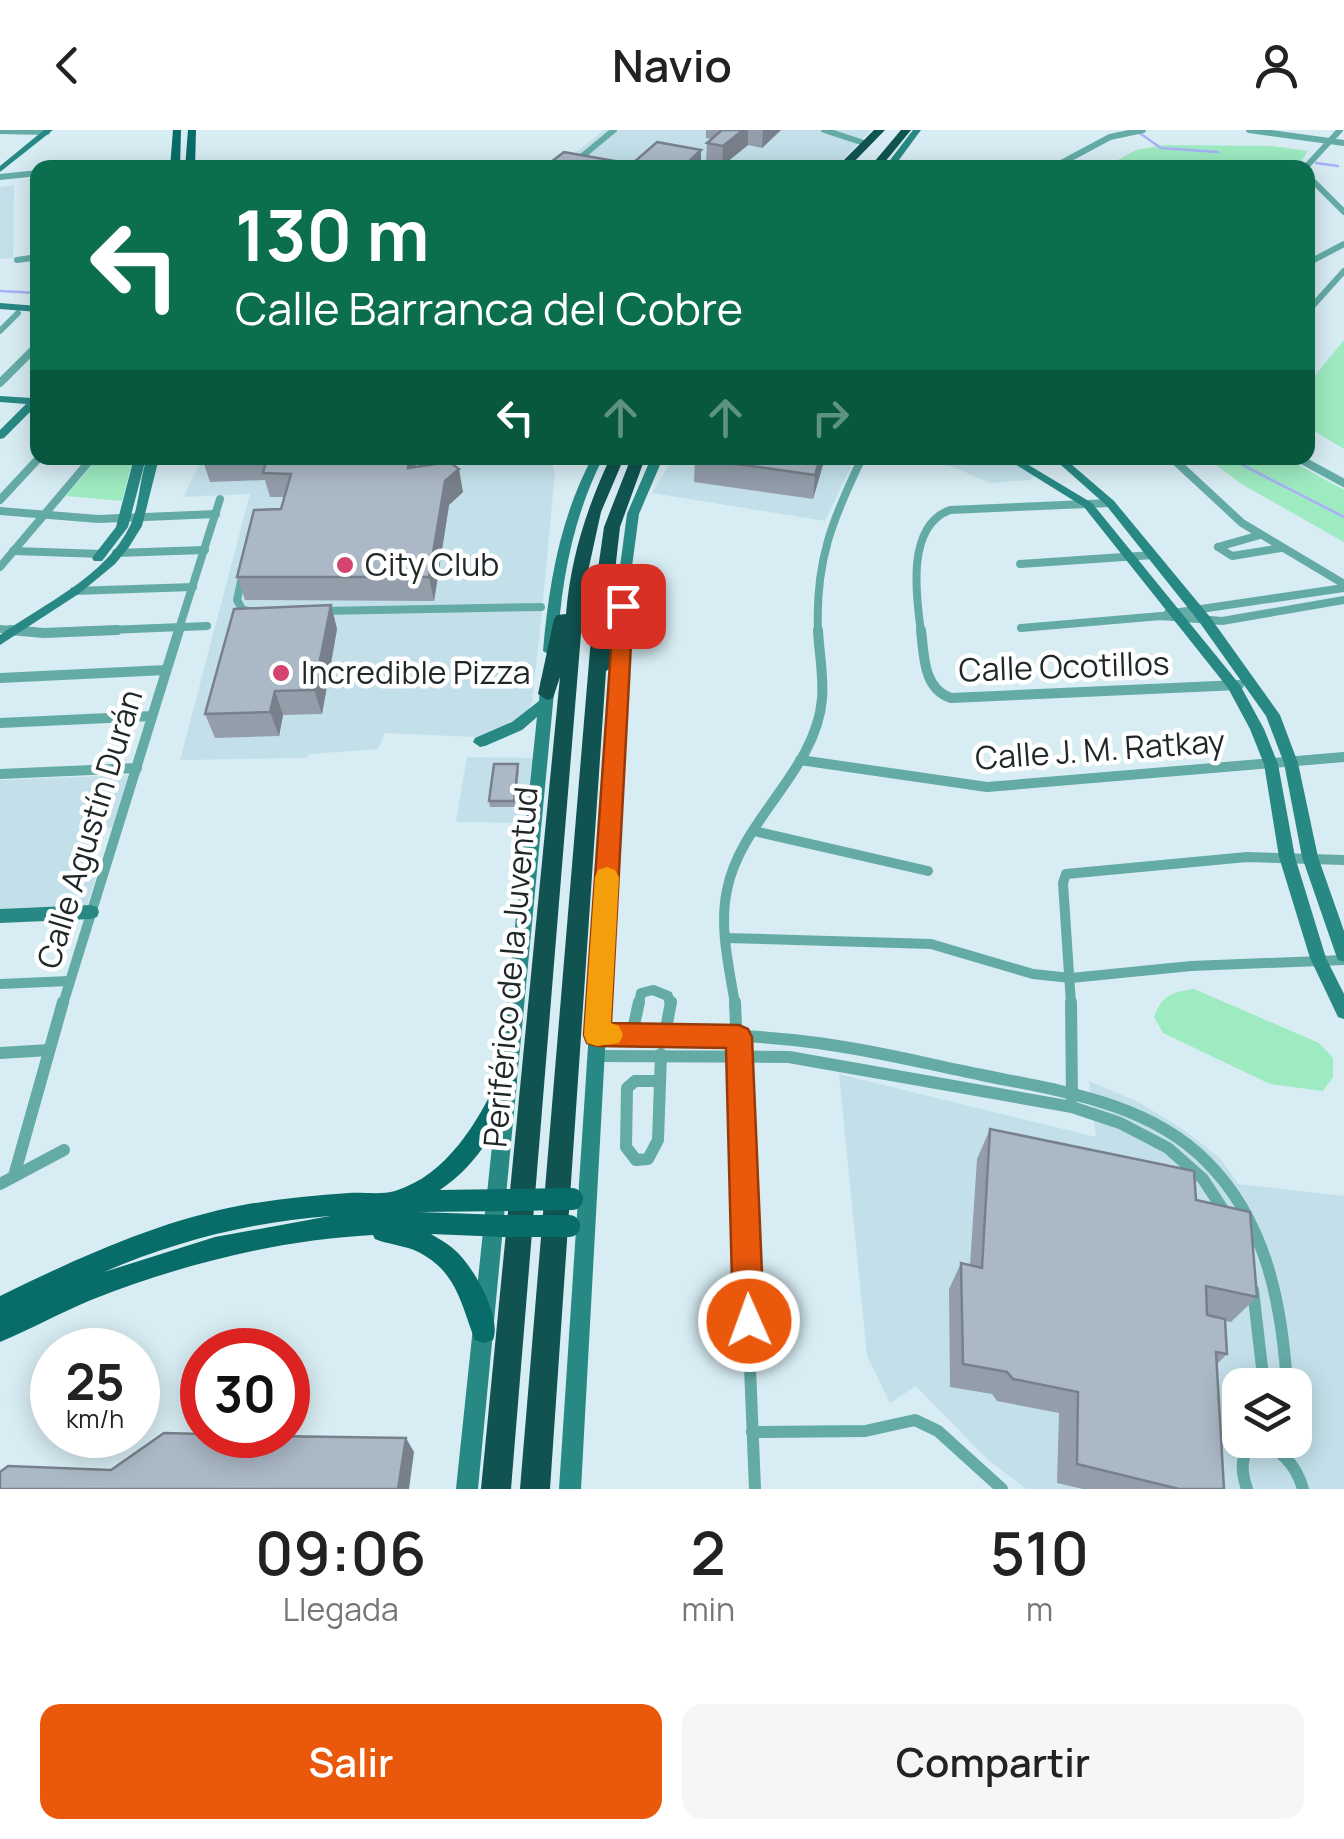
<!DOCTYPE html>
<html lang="es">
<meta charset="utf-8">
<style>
:root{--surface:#fff;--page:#f6f6f6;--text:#222;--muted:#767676;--accent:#ea580c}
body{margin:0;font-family:Manrope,sans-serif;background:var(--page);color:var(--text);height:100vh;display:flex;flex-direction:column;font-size:38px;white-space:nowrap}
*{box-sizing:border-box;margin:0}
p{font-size:32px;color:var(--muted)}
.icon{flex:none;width:55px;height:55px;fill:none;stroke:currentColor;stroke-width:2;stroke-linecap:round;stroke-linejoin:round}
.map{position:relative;height:1359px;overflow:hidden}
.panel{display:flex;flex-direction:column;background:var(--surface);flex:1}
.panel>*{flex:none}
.hud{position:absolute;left:30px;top:30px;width:1285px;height:305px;border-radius:20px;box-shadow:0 5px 25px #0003;background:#0b6e4f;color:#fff;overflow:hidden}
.fabs{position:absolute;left:1222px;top:1238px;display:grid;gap:20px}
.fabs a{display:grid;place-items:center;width:90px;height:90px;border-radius:20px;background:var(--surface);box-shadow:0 5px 25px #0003;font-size:50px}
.speed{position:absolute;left:30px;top:1198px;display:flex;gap:20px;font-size:50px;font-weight:700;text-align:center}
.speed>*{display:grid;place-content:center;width:130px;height:130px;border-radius:50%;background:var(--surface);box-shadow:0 5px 25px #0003;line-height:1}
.speed small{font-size:25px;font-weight:400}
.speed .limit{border:15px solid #d22;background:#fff;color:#111}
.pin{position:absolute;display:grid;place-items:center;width:85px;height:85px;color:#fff;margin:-42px;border-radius:20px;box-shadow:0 5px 15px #0006}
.me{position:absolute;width:110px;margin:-55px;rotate:358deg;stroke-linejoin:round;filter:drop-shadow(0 0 8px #0008)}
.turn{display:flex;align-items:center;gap:35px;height:210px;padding:0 40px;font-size:45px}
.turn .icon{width:130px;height:130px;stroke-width:2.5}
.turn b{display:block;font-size:70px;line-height:85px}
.lanes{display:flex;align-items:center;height:95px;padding:0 40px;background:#0003;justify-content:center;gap:50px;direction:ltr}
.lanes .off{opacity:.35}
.eta{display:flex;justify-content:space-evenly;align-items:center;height:170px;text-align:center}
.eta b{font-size:60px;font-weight:600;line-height:70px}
.primary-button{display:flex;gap:20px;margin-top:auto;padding:20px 40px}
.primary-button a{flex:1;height:115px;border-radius:20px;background:var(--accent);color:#fff;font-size:40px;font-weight:600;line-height:115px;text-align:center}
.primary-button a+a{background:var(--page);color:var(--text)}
header{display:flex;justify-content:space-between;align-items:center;height:130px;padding:0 40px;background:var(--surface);font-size:45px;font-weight:600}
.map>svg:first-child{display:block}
.built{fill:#c3e0ea;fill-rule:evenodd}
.green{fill:#9eebc2}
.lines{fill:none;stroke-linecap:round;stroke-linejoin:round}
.stream{stroke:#a8b1f6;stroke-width:2.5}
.street-far3{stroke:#64aba6;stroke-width:6}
.street-far2{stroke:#64aba6;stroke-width:8}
.street-far1{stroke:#64aba6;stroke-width:10}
.street{stroke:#64aba6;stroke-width:12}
.secondary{fill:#288883;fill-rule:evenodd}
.primary{fill:#086c68;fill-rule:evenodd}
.highway{fill:#105350;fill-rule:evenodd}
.primary-bridge{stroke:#086c68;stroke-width:22}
.wall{fill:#939eaa}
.shaded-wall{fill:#78818b}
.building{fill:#abb8c6;stroke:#78818b;stroke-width:2.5}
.route{fill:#ea580c;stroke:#983908;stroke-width:2.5}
.slow{fill:#f59e0b}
.poi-dot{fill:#d3446e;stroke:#fff;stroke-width:4}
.labels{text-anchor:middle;stroke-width:9;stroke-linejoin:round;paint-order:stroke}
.poi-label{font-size:32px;fill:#1f2729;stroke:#fff;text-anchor:start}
.street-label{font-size:32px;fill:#1f2729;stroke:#fff}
</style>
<header><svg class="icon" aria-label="back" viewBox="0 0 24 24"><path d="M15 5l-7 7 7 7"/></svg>Navio<svg class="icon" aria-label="person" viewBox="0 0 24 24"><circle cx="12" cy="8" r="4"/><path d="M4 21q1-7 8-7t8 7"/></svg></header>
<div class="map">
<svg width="1344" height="1359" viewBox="0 0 1344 1359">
<rect width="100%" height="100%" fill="#d7ecf3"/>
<g class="built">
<polygon points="604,0 871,0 836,37 556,38"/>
<polygon points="14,55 13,128 0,129 0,57"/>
<polygon points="203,328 572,328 551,331 555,343 542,481 532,572 527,583 491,605 475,607 385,603 378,619 310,624 307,628 180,630 250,364 183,367"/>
<polygon points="673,328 855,328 825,391 652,363"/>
<polygon points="932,328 1006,328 1038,344 1029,350 990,353"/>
<polygon points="467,627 533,628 524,693 456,692"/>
<polygon points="128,645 113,697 95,699 84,739 98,740 87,776 0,780 0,650"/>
<path d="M 839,944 L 1096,1007 L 1089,951 L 1138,972 L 1181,998 L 1220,1028 L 1238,1054 L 1344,1066 L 1344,1359 L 1026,1359 L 987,1329 L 916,1256 L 890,1273 L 867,1226 ZM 1240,1255 L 1295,1255 L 1295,1310 L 1240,1310 Z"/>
</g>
<g class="green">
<polygon points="1165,15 1272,16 1308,21 1297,37 1105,37 1136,20"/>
<polygon points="1344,210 1344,319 1308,297 1308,254"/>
<polygon points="98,328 133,328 122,371 66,366"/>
<polygon points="1207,328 1286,328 1344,360 1344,412 1243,355"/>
<path d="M 1194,859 L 1319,913 L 1333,928 L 1333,947 L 1323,961 L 1270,954 L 1163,903 L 1154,887 C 1162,865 1172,862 1194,859 Z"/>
</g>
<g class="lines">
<g class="stream">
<polyline points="1138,2 1161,18 1218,22"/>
<polyline points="1316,33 1338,36"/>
<polyline points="0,161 38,163"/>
<polyline points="1037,328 1049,334"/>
<polyline points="1229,328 1344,387"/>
</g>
<g class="street-far3">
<polyline points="824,0 864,13"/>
<polyline points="1249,0 1344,13"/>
<polyline points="0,1 47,2"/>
<polyline points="80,38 96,38"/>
<polyline points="568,38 614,0"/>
<polyline points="1052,38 1110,7 1143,0"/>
<polyline points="1305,38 1340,0"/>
<polyline points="1308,46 1344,82"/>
<polyline points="0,47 38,43"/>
<polyline points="17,130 38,127"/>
<polyline points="1308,133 1344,114"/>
<polyline points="1308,181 1344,141"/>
<polyline points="0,201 18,183"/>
<polyline points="35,218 38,215"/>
</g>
<g class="street-far2">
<polyline points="0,253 37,216"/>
<polyline points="1172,328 1242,393 1344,454"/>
<polyline points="1298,328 1344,353"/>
<polyline points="0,370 39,328"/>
<polyline points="0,381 98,389 216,384"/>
<polyline points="1218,417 1232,426 1281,418"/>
<polyline points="1218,417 1260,405"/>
<polyline points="13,421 102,424"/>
<polyline points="116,423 205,420"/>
<polyline points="1020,434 1153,425"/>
<polyline points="0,437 92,328"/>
<polyline points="243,442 237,470 242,479 250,482"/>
<polyline points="74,461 193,457"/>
<polyline points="322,481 541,477"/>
<polyline points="1167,484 1344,458"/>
<polyline points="1021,498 1161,486 1222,491 1344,470"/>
<polyline points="0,499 37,502"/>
<polyline points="58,502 207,496"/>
<polyline points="178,502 220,369"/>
<path d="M 818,502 C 815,432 832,390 862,328"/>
<path d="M 921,502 C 916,466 906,396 950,380 L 1110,373"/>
</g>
<g class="street-far1">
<polyline points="10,500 44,503 117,500"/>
<path d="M 921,500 C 924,525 923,559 951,568 L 1239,555"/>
<polyline points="0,548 166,540"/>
<polyline points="0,593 152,586"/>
<polyline points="800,630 987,657 1344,627"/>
<polyline points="0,644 137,638"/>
<polyline points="754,701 928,741"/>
<polyline points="726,808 931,814 1033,844 1071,848 1191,836 1344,830"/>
<polyline points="0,854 69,851"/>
<polyline points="63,874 179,500"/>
<polyline points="639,874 641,863 653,860 668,866 670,874"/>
<path d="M 735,874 C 729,837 719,797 727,760 C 741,689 816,641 822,569 C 824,547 819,522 818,500"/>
<polyline points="1071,874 1063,753 1066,744 1247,727 1344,730"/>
</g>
<g class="street">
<polyline points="735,872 755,1359"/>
<polyline points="1071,872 1072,968"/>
<polyline points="632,904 639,872"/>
<polyline points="665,904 671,872"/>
<path d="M 597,905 C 670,903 745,903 818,913 C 873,920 927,934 982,945 C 1060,961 1147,972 1206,1031 C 1266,1090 1282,1174 1287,1255"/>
<polyline points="0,923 49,920"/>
<polyline points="595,926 789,927 1072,977 1120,993 1168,1018 1203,1049 1228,1087"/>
<polyline points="659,951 635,951 627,958 626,1017 636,1030 648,1029 658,1010 661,924"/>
<polyline points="14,1046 63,872"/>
<polyline points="0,1054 64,1020"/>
<polyline points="1253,1160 1264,1255"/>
<polyline points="752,1302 865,1301 915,1290 938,1301 1002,1359"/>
<path d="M 1247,1359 C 1226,1296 1288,1305 1303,1359"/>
</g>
<g class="secondary">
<polygon points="44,0 53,0 0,42 0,36"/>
<polygon points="913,0 921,0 893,38 884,38"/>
<polygon points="0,173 38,176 38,182 0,179"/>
<polygon points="38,265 38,274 4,308 0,309 0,300 26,274 0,272 0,266 32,268"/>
<polygon points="134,328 146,328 128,397 102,431 94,431 92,428 116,397"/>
<path d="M 147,328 L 159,328 L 142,396 L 129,417 L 115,434 L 80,463 L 0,515 L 0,505 C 45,473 105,447 130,396 C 140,375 139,350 147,328 Z"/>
<path d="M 592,328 L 603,328 C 572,389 561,453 557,521 L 550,525 L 543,521 C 549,453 560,388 592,328 Z"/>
<polygon points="651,328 663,328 639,384 631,444 581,1359 559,1359 619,444 627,384"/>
<polygon points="1005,328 1017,328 1092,373 1240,555 1264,599 1278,634 1295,727 1326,828 1344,864 1344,889 1338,887 1310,828 1279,727 1264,634 1250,599 1228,558 1084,377"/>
<polygon points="1053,328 1064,328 1114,371 1210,487 1280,585 1298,633 1318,727 1344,801 1344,832 1338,830 1336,825 1302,727 1284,633 1266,586 1200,493 1106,375"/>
<polygon points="548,544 555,549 553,573 478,1359 456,1359 537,587 522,600 485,616 480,617 473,612 475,608 512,592 539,571 541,549"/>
<polygon points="91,775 97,777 99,782 97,787 91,789 0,793 0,779"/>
</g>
<g class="primary">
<polygon points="173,0 181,0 180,38 170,38"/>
<polygon points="188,0 196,0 195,38 185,38"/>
<path d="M 507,943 L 514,945 L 517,952 C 500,994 479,1034 440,1060 L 508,1059 L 516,1062 L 519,1070 L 516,1078 L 508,1081 L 419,1082 L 504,1085 L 512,1088 L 515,1096 L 512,1104 L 504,1107 L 431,1104 C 441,1110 450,1115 458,1123 C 474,1139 502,1187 493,1210 L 484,1213 L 475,1210 C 460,1171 456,1139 414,1120 C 401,1115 387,1114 375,1109 L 373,1105 C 276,1110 180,1135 91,1170 C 60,1183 31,1199 0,1212 L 0,1166 C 78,1128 158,1091 243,1075 C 278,1069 314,1065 349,1063 C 363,1062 382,1065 395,1061 C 447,1045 478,992 500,945 ZM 330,1086 L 215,1107 L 104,1142 C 176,1111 251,1092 330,1086 Z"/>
</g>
<g class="highway">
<polygon points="874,0 885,0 849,37 841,37 841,33"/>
<polygon points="901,0 911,0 880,38 869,38"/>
<path d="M 610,328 L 624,328 L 601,382 L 585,455 L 511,1359 L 481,1359 L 560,547 L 553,568 L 547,570 L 538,564 L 554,489 L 557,485 L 566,484 C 571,427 586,380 610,328 Z"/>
<polygon points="631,328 645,328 620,397 609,494 617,472 623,471 632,476 615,535 606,541 550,1359 520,1359 595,460 604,397"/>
</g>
<g class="primary-bridge">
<polyline points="508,1070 572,1069"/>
<polyline points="504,1096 569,1096"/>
</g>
</g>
<g class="wall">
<polygon points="706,0 781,0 762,18 748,15 722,36 706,33 707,13 711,9 706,8"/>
<polygon points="202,328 417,328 415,337 463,362 449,375 434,471 245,470 237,447 281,379 284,367 270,367 265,350 210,352"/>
<polygon points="695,328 825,328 813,369 694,352"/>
<polygon points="331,475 337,499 322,584 283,585 279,606 215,608 205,584"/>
<polygon points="519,640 515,677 490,677 489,671"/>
<polygon points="990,999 1196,1070 1257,1167 1231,1192 1225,1191 1227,1224 1217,1234 1224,1359 1083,1359 1057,1353 1059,1283 997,1271 992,1264 950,1257 949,1159 961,1133 970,1135 977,1029"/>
</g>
<g class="shaded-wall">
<polygon points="743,0 748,0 748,15 722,36 723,16"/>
<polygon points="763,0 781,0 762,18"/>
<polygon points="701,20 701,38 682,38"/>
<polygon points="409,328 417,328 412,362 408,338"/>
<polygon points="820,328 825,328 813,369 815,345"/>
<polygon points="459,339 463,362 449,375 434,471 429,447 445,351"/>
<polygon points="331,475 337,499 322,584 314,560"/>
<polygon points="275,561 283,585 279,606 270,582"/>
<polygon points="406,1308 414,1322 409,1359 398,1359"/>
</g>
<g class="building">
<polygon points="722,0 743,0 723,16 707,13"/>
<polygon points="657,12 701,20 682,38 543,38 564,22 632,34"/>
<polygon points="267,328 409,328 408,338 449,332 459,339 445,351 429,447 237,447 254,380 281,379 291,344 263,343"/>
<polygon points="694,328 820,328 815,345"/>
<polygon points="331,475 314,560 275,561 270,582 205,584 234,479"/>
<polygon points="494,634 518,634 514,671 489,671"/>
<polygon points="990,999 1194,1041 1196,1070 1250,1082 1257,1167 1206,1156 1207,1185 1225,1189 1227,1224 1216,1222 1224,1359 1179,1359 1077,1334 1078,1262 1013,1249 1007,1242 963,1234 961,1133 982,1138"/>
<polygon points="164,1303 202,1304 202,1305 406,1308 398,1359 0,1359 0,1342 8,1336 111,1340"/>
</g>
<polygon class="route" points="623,470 633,476 611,893 739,895 748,899 752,907 764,1191 760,1202 749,1207 738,1202 733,1191 726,918 597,916 587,913 584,905 614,476"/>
<polygon class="slow" points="607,737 615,740 619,747 611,893 619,896 623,905 619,913 597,916 587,913 584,905 595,747 598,740"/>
<g class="poi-dot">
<circle cx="345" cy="435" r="10"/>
<circle cx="281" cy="543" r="10"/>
</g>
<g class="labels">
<g class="poi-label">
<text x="365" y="446">City Club</text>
<text x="301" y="554">Incredible Pizza</text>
</g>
<g class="street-label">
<text transform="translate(1064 537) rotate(-2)" y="11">Calle Ocotillos</text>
<text transform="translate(1100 620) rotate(-4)" y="11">Calle J. M. Ratkay</text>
<text transform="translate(90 699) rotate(-73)" y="11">Calle Agustín Durán</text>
<text transform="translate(511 837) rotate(-85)" y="11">Periférico de la Juventud</text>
</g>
</g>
</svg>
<div class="fabs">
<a><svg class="icon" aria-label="layers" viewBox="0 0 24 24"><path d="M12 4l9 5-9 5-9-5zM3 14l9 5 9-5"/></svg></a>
</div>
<div class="speed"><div>25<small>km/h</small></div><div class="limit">30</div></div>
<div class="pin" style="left:623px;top:476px;background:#d93025"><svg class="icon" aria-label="arrive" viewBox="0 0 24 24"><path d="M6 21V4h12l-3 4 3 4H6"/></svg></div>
<svg class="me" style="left:749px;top:1191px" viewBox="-20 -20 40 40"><circle r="17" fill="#ea580c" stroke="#fff" stroke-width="3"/><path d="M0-11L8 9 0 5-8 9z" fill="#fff"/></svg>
<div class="hud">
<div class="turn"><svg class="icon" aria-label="left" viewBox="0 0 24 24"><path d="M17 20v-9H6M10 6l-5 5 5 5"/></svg><div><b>130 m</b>Calle Barranca del Cobre</div></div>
<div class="lanes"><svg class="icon" aria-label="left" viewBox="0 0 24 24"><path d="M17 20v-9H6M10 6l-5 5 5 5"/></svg><svg class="icon off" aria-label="ahead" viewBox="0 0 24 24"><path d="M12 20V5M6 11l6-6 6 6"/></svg><svg class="icon off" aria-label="ahead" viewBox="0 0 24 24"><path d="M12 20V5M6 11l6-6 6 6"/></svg><svg class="icon off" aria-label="right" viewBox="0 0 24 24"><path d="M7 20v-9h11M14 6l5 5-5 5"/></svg></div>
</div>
</div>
<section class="panel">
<div class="eta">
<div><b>09:06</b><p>Llegada</p></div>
<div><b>2</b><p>min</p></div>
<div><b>510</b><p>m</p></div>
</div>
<div class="primary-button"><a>Salir</a><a>Compartir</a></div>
</section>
